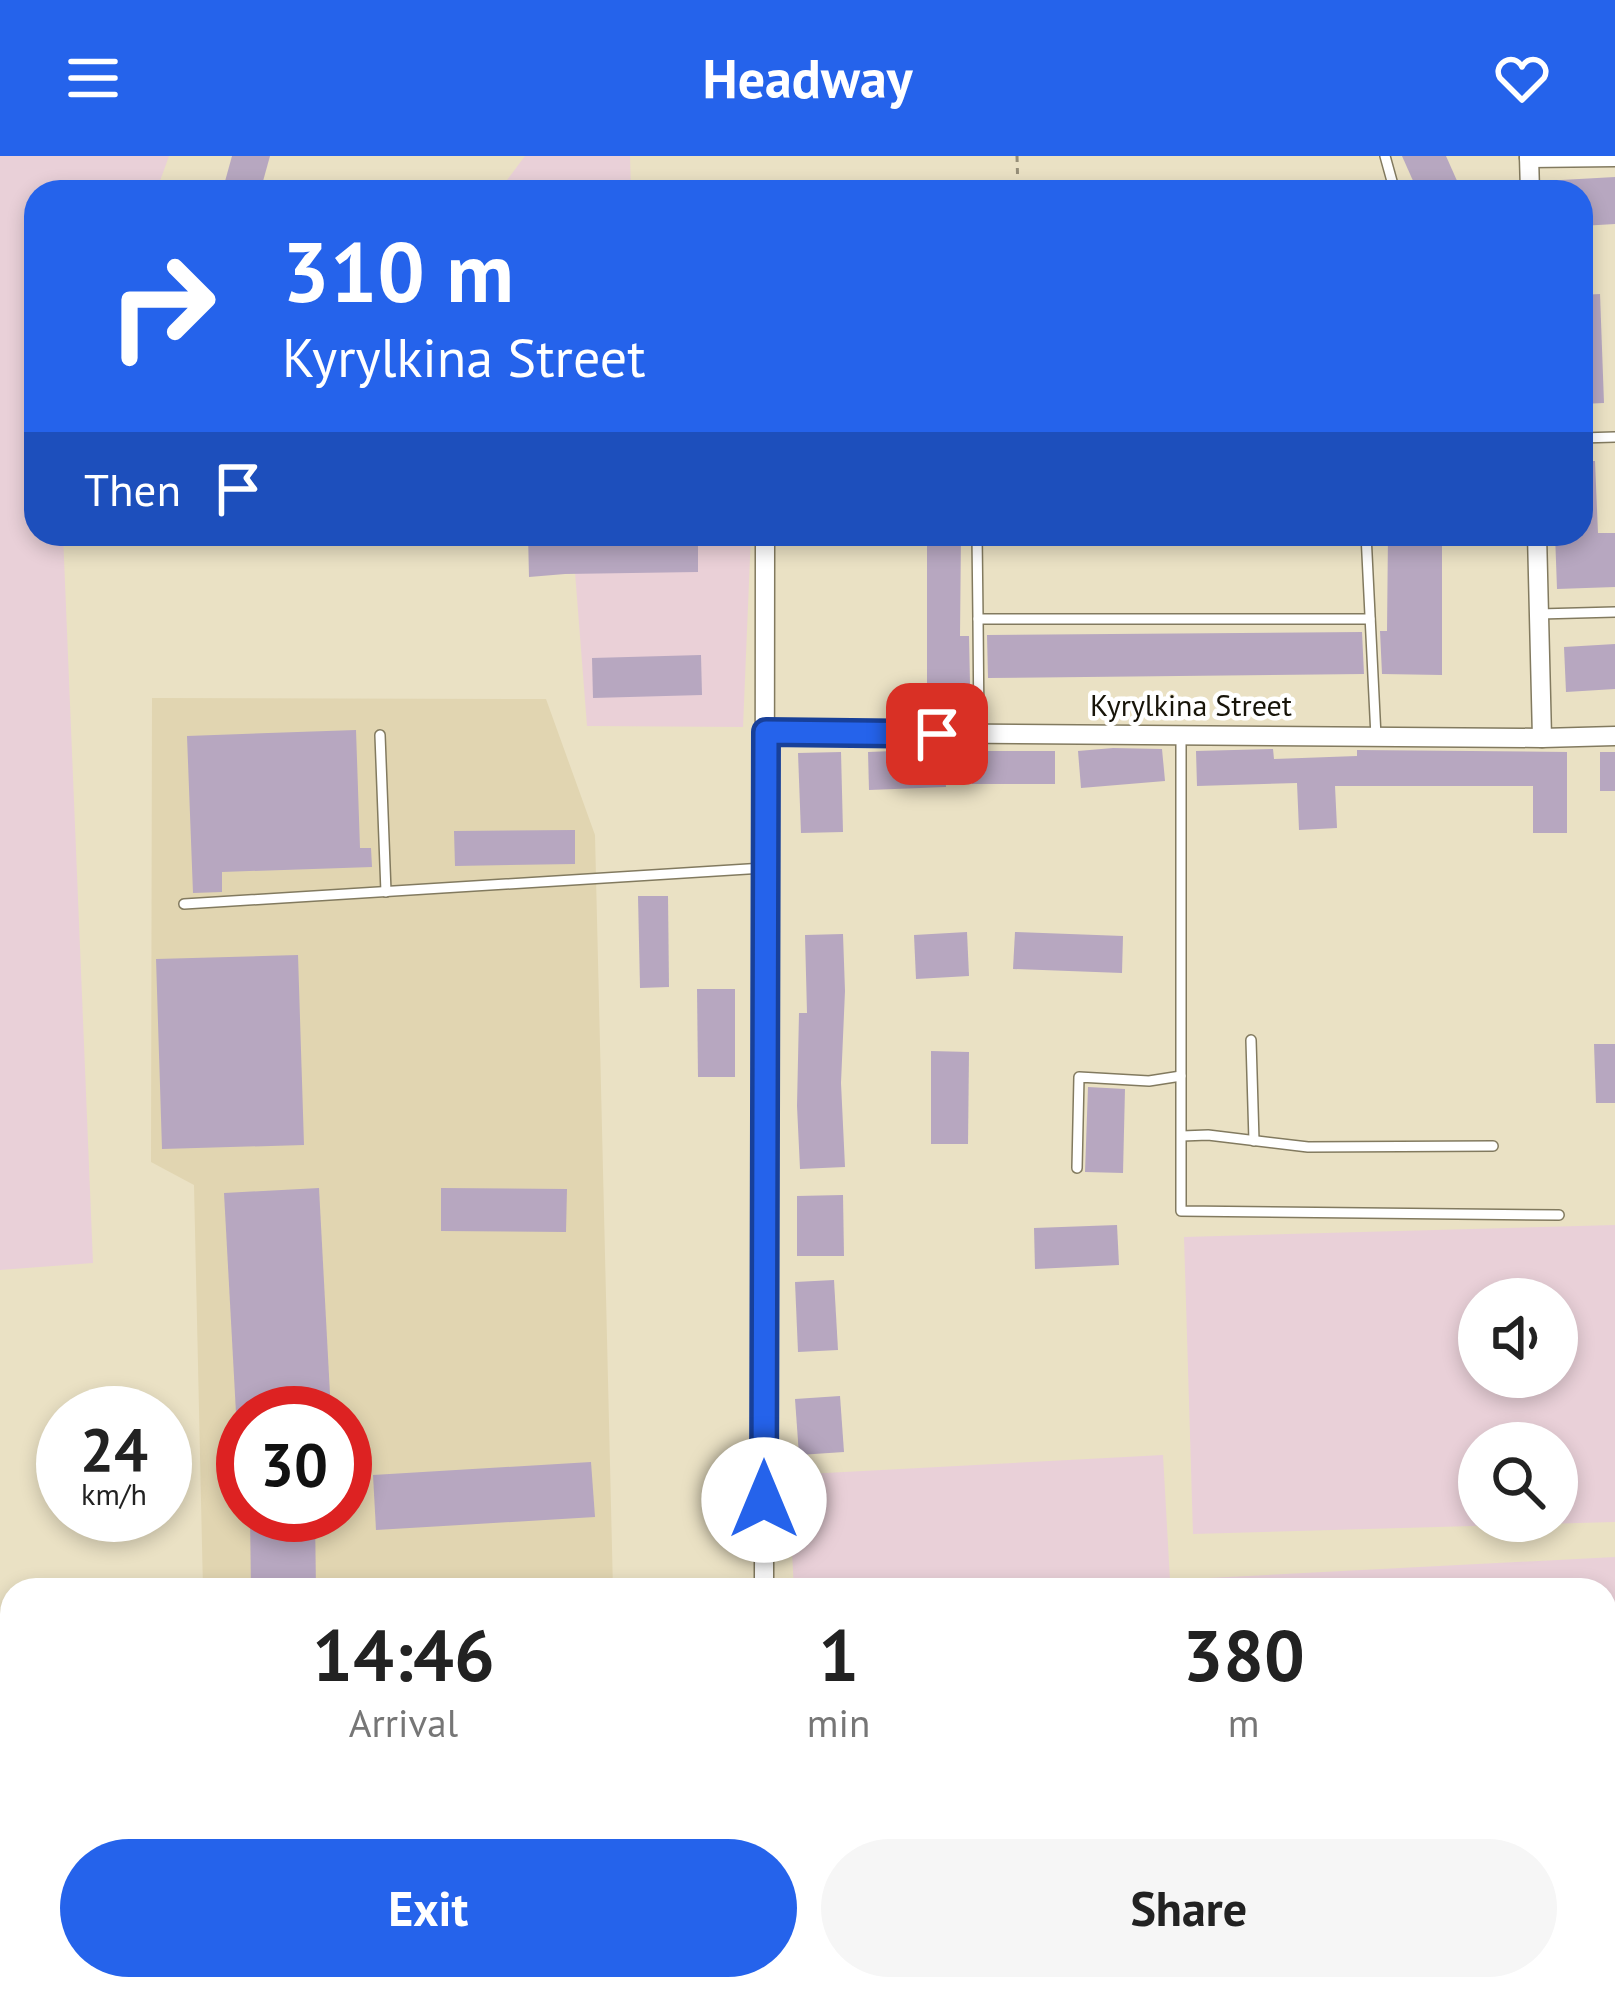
<!DOCTYPE html>
<style>
:root{--surface:#fff;--page:#f6f6f6;--text:#222;--muted:#767676;--accent:#2563eb}
body{margin:0;font-family:"PT Sans",sans-serif;background:var(--page);color:var(--text);height:100vh;display:flex;flex-direction:column;font-size:45px;white-space:nowrap}
*{box-sizing:border-box;margin:0}
p{font-size:39px;color:var(--muted)}
.icon{flex:none;width:66px;height:66px;fill:none;stroke:currentColor;stroke-width:2;stroke-linecap:round;stroke-linejoin:round}
.map{position:relative;flex:1;overflow:hidden}
.sheet{position:absolute;left:0px;top:1422px;width:1617px;height:423px;display:flex;flex-direction:column;background:var(--surface);border-radius:36px 36px 0 0;box-shadow:0 6px 18px #0003}
.sheet>*{flex:none}
.guide{position:absolute;left:24px;top:24px;width:1569px;height:366px;border-radius:36px;box-shadow:0 6px 18px #0003;background:#2563eb;color:#fff;overflow:hidden}
.fabs{position:absolute;left:1458px;top:1122px;display:grid;gap:24px}
.fabs a{display:grid;place-items:center;width:120px;height:120px;border-radius:50%;background:var(--surface);box-shadow:0 6px 18px #0003;font-size:60px}
.speed{position:absolute;left:36px;top:1230px;display:flex;gap:24px;font-size:60px;font-weight:700;text-align:center}
.speed>*{display:grid;place-content:center;width:156px;height:156px;border-radius:50%;background:var(--surface);box-shadow:0 6px 18px #0003;line-height:1}
.speed small{font-size:30px;font-weight:400}
.speed .limit{border:18px solid #d22;background:#fff;color:#111}
.pin{position:absolute;display:grid;place-items:center;width:102px;height:102px;color:#fff;margin:-51px;border-radius:24px;box-shadow:0 6px 18px #0006}
.me{position:absolute;width:132px;margin:-66px;rotate:0deg;stroke-linejoin:round;filter:drop-shadow(0 0 9px #0008)}
.turn{display:flex;align-items:center;gap:42px;height:252px;padding:0 60px;font-size:54px}
.turn .icon{width:156px;height:156px;stroke-width:2.5}
.turn b{display:block;font-size:84px;line-height:102px}
.then{display:flex;align-items:center;height:114px;padding:0 60px;background:#0003;gap:24px;font-size:45px}
.eta{display:flex;justify-content:space-evenly;align-items:center;height:204px;text-align:center}
.eta b{font-size:72px;font-weight:800;line-height:84px}
.cta{display:flex;gap:24px;margin-top:auto;padding:24px 60px}
.cta a{flex:1;height:138px;border-radius:72px;background:var(--accent);color:#fff;font-size:48px;font-weight:800;line-height:138px;text-align:center}
.cta a+a{background:var(--page);color:var(--text)}
header{display:flex;justify-content:space-between;align-items:center;height:156px;padding:0 60px;background:var(--accent);color:#fff;font-size:54px;font-weight:800}
.map>svg:first-child{display:block}
.built{fill:#e1d5b1;fill-rule:evenodd}
.industrial{fill:#e9d0d8;fill-rule:evenodd}
.medical{fill:#ead0d7}
.building{fill:#b7a7c0}
.lines{fill:none;stroke-linecap:round;stroke-linejoin:round}
.lane-casing{stroke:#827a5f;stroke-width:12}
.street-casing{stroke:#827a5f;stroke-width:21}
.path{stroke:#958e78;stroke-width:3;stroke-dasharray:6 6;stroke-linecap:butt}
.lane{stroke:#fff;stroke-width:9}
.street{stroke:#fff;stroke-width:18}
.route-casing{stroke:#184099;stroke-width:30}
.route{stroke:#2563eb;stroke-width:21}
.labels{text-anchor:middle;stroke-width:9;stroke-linejoin:round;paint-order:stroke}
.street-label{font-size:30px;fill:#171409;stroke:#fff}
</style>
<header><svg class="icon" aria-label="menu" viewBox="0 0 24 24"><path d="M4 6h16M4 12h16M4 18h16"/></svg>Headway<svg class="icon" aria-label="heart" viewBox="0 0 24 24"><path d="M12 20l-8-8c-3-5 5-10 8-4 3-6 11-1 8 4z"/></svg></header>
<div class="map">
<svg width="1615" height="1843" viewBox="0 0 1615 1843">
<rect width="100%" height="100%" fill="#eae1c4"/>
<path class="built" d="M 152,542 L 546,543 L 595,679 L 613,1434 L 203,1434 L 194,1029 L 151,1006 ZM 243,1257 L 345,1257 L 345,1359 L 243,1359 Z"/>
<g class="industrial">
<polygon points="0,0 169,0 156,36 36,36 36,378 63,378 93,1107 0,1114"/>
<polygon points="525,0 630,0 631,36 498,36"/>
<path d="M 1615,1069 L 1615,1366 L 1193,1378 L 1184,1081 ZM 1557,1143 L 1557,1221 L 1479,1221 L 1479,1143 ZM 1557,1287 L 1557,1365 L 1479,1365 L 1479,1287 Z"/>
<polygon points="1163,1299 1170,1424 1615,1401 1615,1622 1605,1623 1605,1434 794,1434 788,1319"/>
<polygon points="1615,1676 1615,1843 621,1843 620,1834 625,1833 1605,1833 1605,1678"/>
<polygon points="210,1833 279,1833 281,1843 137,1843"/>
</g>
<polygon class="medical" points="572,378 751,378 743,571 587,570"/>
<g class="building">
<polygon points="232,0 270,0 260,36 248,36 224,29"/>
<polygon points="1402,0 1446,0 1462,36 1418,36"/>
<polygon points="1615,21 1615,68 1581,70 1581,36 1543,36 1543,25"/>
<polygon points="1600,138 1604,247 1581,248 1581,139"/>
<polygon points="1581,305 1595,305 1598,377 1615,377 1615,431 1557,433 1555,378 1581,378"/>
<polygon points="528,378 698,378 698,416 565,418 529,421"/>
<polygon points="927,378 961,378 960,480 969,480 970,528 927,528"/>
<polygon points="1388,378 1442,378 1442,519 1382,518 1380,475 1387,475"/>
<polygon points="1362,476 1364,518 988,522 987,479"/>
<polygon points="1615,488 1615,533 1566,536 1564,491"/>
<polygon points="701,499 702,539 593,542 592,502"/>
<polygon points="356,574 360,692 371,692 372,711 222,716 222,736 193,737 187,580"/>
<polygon points="1113,592 1162,593 1165,625 1081,632 1078,595"/>
<polygon points="944,593 946,631 869,634 868,596"/>
<polygon points="1273,593 1274,603 1357,600 1357,594 1567,596 1567,677 1533,677 1533,630 1335,630 1337,672 1299,674 1297,627 1197,630 1196,595"/>
<rect x="972" y="595" width="83" height="33"/>
<polygon points="841,596 843,676 801,677 798,597"/>
<rect x="1600" y="596" width="15" height="39"/>
<polygon points="575,674 575,708 455,710 454,675"/>
<polygon points="638,740 668,740 669,831 640,832"/>
<polygon points="967,776 969,820 916,823 914,779"/>
<polygon points="1015,776 1123,780 1122,817 1013,813"/>
<polygon points="843,778 845,835 841,927 845,1011 800,1013 797,950 799,857 807,857 805,779"/>
<polygon points="298,799 304,989 162,993 156,803"/>
<polygon points="697,833 735,833 735,921 698,921"/>
<polygon points="1594,888 1615,888 1615,947 1596,947"/>
<polygon points="931,895 969,896 968,988 931,988"/>
<polygon points="1088,931 1125,933 1123,1017 1085,1016"/>
<polygon points="319,1032 331,1257 236,1257 224,1037"/>
<polygon points="441,1032 567,1033 566,1076 441,1075"/>
<polygon points="843,1039 844,1100 797,1100 797,1040"/>
<polygon points="1117,1069 1119,1109 1035,1113 1034,1072"/>
<polygon points="834,1124 838,1194 798,1196 795,1126"/>
<polygon points="840,1240 844,1296 799,1299 795,1243"/>
<polygon points="591,1306 595,1361 376,1374 373,1319"/>
<polygon points="250,1359 315,1359 316,1434 251,1434"/>
</g>
<g class="lines">
<defs>
<g id="lane">
<polyline points="1385,0 1395,36"/>
<polyline points="1581,282 1615,281"/>
<polyline points="977,378 978,463"/>
<polyline points="1366,378 1376,581"/>
<polyline points="1539,458 1615,456"/>
<polyline points="979,578 978,463 1370,463"/>
<polyline points="380,579 386,736"/>
<polyline points="1181,580 1181,1055 1559,1059"/>
<polyline points="184,748 764,712"/>
<polyline points="1251,884 1254,985"/>
<polyline points="1182,980 1208,979 1308,991 1493,990"/>
<polyline points="1077,1012 1079,921 1149,925 1181,920"/>
<polyline points="1605,1685 1615,1683"/>
</g>
<g id="street">
<polyline points="1529,0 1530,36"/>
<polyline points="1529,2 1615,1"/>
<polyline points="1537,378 1542,582"/>
<polyline points="766,576 1542,582 1615,580"/>
<polyline points="764,1434 765,378"/>
</g>
</defs>
<use href="#lane" class="lane-casing"/>
<use href="#street" class="street-casing"/>
<g class="path">
<polyline points="1017,0 1018,36"/>
<polyline points="6,1843 23,1833"/>
</g>
<use href="#lane" class="lane"/>
<use href="#street" class="street"/>
</g>
<g class="lines">
<defs>
<polyline id="route" points="764,1344 766,576 937,578"/>
</defs>
<use href="#route" class="route-casing"/>
<use href="#route" class="route"/>
</g>
<g class="labels">
<g class="street-label">
<text x="1191" y="560">Kyrylkina Street</text>
</g>
</g>
</svg>
<div class="fabs">
<a><svg class="icon" aria-label="sound" viewBox="0 0 24 24"><path d="M4 9h4l5-4v14l-5-4H4zM17 9q2 3 0 6"/></svg></a>
<a><svg class="icon" aria-label="search" viewBox="0 0 24 24"><circle cx="10" cy="10" r="6"/><path d="M15 15l6 6"/></svg></a>
</div>
<div class="speed"><div>24<small>km/h</small></div><div class="limit">30</div></div>
<div class="pin" style="left:937px;top:578px;background:#d93025"><svg class="icon" aria-label="arrive" viewBox="0 0 24 24"><path d="M6 21V4h12l-3 4 3 4H6"/></svg></div>
<svg class="me" style="left:764px;top:1344px" viewBox="-20 -20 40 40"><circle r="19" fill="#fff"/><path d="M0-13L10 11 0 6-10 11z" fill="#2563eb"/></svg>
<div class="guide">
<div class="turn"><svg class="icon" aria-label="right" viewBox="0 0 24 24"><path d="M7 20v-9h11M14 6l5 5-5 5"/></svg><div><b>310 m</b>Kyrylkina Street</div></div>
<div class="then">Then<svg class="icon" aria-label="arrive" viewBox="0 0 24 24"><path d="M6 21V4h12l-3 4 3 4H6"/></svg></div>
</div>
<section class="sheet">
<div class="eta">
<div><b>14:46</b><p>Arrival</p></div>
<div><b>1</b><p>min</p></div>
<div><b>380</b><p>m</p></div>
</div>
<div class="cta"><a>Exit</a><a>Share</a></div>
</section>
</div>
